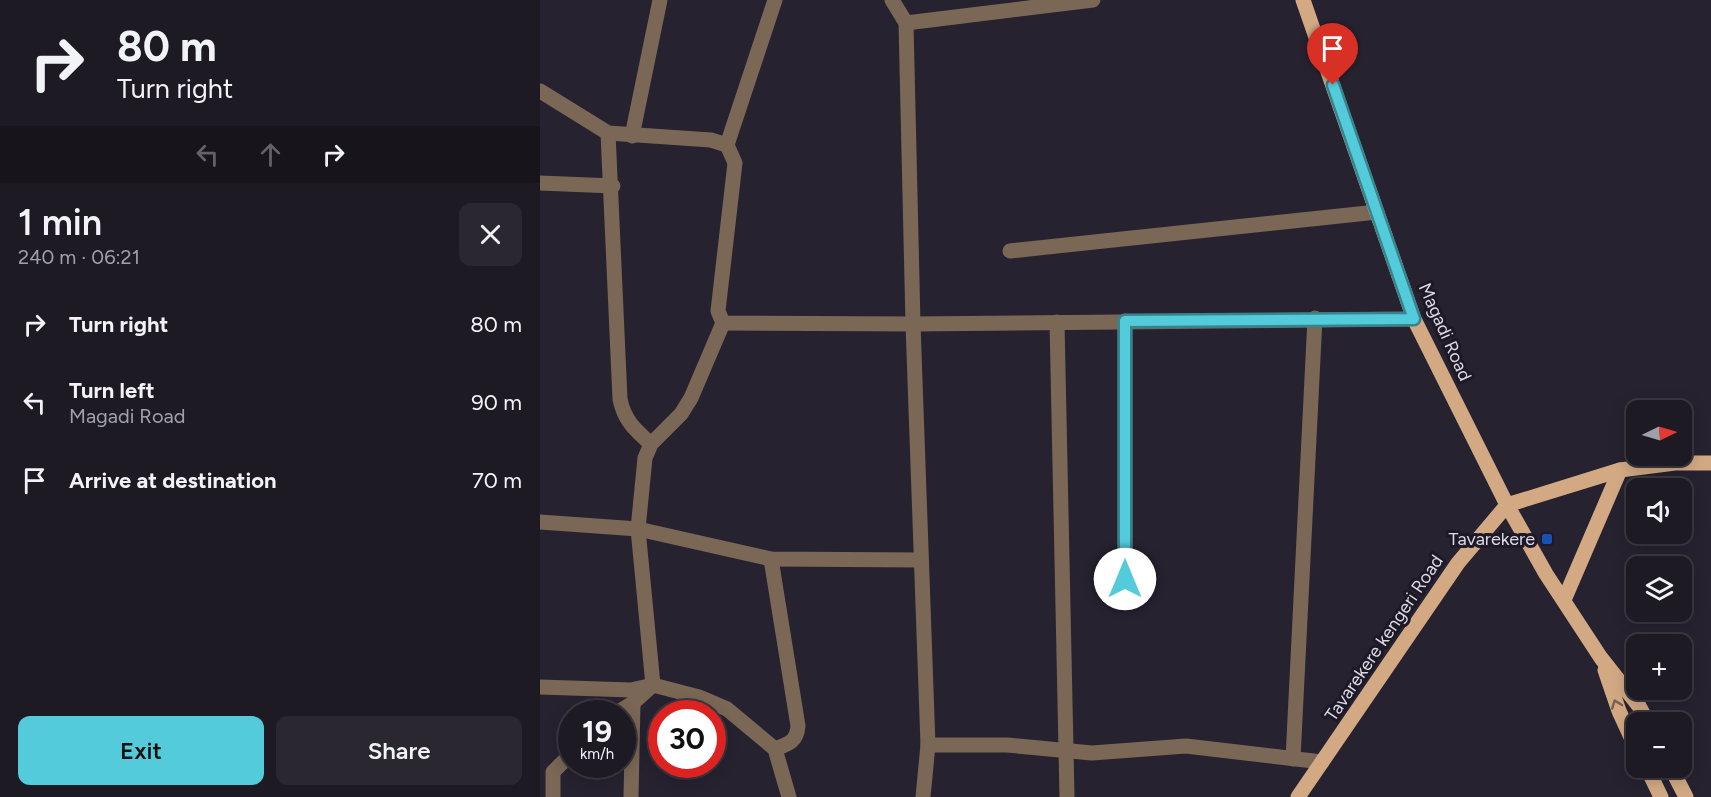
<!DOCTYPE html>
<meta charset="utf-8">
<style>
:root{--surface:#1d1a24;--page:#2a2731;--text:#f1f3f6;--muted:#a0a1a6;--line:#3b3841;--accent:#53cbda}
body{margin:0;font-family:Figtree,sans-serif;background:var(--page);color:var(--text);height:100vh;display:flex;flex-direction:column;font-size:22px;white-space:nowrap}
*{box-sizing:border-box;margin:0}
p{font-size:20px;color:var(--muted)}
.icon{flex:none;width:33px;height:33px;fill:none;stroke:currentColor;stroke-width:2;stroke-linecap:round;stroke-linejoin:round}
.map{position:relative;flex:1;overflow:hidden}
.side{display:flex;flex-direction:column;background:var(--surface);width:540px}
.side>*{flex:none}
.banner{background:#1d1a24;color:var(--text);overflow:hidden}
.needle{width:39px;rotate:85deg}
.tools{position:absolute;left:1086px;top:400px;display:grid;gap:12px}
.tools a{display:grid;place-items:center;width:66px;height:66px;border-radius:12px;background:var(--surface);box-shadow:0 3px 15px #0003,0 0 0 2px var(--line);font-size:30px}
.speed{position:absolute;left:18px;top:700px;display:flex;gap:12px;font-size:30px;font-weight:700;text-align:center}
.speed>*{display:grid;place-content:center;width:78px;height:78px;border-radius:50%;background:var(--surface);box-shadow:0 3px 15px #0003,0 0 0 2px var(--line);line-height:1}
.speed small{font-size:15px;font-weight:400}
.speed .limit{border:9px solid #d22;background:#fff;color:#111}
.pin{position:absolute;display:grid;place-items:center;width:51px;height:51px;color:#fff;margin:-62px -26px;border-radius:50% 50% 50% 0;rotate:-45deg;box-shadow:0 0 6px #0007}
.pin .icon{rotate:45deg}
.me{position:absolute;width:66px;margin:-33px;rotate:0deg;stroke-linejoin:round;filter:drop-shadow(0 0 4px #0008)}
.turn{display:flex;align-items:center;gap:21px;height:126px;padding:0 18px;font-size:27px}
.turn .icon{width:78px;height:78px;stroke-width:2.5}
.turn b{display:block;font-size:42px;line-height:51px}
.lanes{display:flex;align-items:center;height:57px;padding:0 18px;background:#0003;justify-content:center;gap:30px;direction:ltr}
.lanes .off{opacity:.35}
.round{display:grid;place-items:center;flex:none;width:63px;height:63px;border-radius:12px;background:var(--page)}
.headline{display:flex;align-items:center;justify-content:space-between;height:102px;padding:0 18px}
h1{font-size:36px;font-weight:600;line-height:45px}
.button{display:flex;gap:12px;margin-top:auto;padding:12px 18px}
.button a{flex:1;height:69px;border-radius:12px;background:var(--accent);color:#111;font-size:24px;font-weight:600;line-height:69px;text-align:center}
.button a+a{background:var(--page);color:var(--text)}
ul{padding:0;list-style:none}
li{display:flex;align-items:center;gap:18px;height:78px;padding:0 18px}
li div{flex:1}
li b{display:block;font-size:22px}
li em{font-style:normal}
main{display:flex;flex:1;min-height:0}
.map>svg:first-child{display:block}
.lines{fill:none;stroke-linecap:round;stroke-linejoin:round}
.minor{stroke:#7b6755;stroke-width:15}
.major{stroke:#d2a983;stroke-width:15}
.oneway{stroke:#786154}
.route-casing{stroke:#36848e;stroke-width:15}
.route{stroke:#53cbda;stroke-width:10}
.transit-dot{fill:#1a4fb4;stroke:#1d1926;stroke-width:2}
.labels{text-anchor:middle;stroke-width:6;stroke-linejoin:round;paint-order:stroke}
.street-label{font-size:18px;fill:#dcd9e3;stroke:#1d1926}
.poi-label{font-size:18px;fill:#dcd9e3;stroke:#1d1926;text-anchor:end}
</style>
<main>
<section class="side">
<div class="banner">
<div class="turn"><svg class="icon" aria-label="right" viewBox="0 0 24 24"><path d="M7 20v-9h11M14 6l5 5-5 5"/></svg><div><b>80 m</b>Turn right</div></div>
<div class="lanes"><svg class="icon off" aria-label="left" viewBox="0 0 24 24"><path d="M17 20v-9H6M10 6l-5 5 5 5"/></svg><svg class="icon off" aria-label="ahead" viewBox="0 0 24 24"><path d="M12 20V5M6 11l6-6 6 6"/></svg><svg class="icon" aria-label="right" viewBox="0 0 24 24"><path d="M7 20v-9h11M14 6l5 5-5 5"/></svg></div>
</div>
<div class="headline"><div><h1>1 min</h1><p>240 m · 06:21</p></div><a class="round"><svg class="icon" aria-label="close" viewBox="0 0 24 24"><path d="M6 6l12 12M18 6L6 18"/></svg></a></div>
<ul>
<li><svg class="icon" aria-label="right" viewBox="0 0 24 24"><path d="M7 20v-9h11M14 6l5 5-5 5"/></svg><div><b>Turn right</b></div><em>80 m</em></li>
<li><svg class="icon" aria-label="left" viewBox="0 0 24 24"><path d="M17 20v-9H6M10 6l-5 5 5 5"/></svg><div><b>Turn left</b><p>Magadi Road</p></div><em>90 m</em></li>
<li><svg class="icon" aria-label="arrive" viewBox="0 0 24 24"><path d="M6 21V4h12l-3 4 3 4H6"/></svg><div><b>Arrive at destination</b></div><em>70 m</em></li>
</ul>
<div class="button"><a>Exit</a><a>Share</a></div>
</section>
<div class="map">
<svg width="1171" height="797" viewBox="0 0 1171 797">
<rect width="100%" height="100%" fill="#272230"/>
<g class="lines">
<g class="minor">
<polyline points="352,0 366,23 373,324 388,745"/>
<polyline points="366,23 553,0"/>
<polyline points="0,91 68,133 171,140 187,145 195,163 178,311 183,323 373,324 874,319"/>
<path d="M 68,133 L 80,399 C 84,420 95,430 111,444"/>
<polyline points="92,136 120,0"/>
<polyline points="187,145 235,0"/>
<polyline points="0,183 73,186"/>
<polyline points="470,251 837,212"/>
<polyline points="585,321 585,579"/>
<polyline points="517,322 527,797"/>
<polyline points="0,522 98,529 231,559 381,560"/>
<path d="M 231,559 L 258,726 C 257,741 249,744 235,749"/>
<polyline points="0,687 91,690 113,685 159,697 187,709 235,749 249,797"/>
<polyline points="75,714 93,703 113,685 98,529 105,458 111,444 141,414 151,398 183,323"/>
<polyline points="753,759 775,318"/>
<polyline points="13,797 13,772 32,753"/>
<polyline points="91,797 93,703"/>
<polyline points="383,797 388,745 467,745 552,753 646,746 782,762"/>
</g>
<g class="major">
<polyline points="763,0 874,319 967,505 1006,574 1061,658 1099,706 1108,723"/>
<polyline points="967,505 1080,470 1135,463 1171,463"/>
<polyline points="1024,600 1080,470"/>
<polyline points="1065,670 1079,711 1096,748"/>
<polyline points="1107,768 1121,797"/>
<polyline points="1131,768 1146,797"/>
<polyline points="758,797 918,563 967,505"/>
</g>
</g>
<defs><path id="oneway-chevron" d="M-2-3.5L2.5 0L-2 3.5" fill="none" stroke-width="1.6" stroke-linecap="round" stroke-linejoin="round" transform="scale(1.5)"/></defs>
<use class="oneway" href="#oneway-chevron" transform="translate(1076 704) rotate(-110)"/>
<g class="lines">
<defs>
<polyline id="route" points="585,579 585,321 874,319 793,85"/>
</defs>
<use href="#route" class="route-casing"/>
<use href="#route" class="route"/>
</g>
<rect class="transit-dot" x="1001" y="533" width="12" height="12" rx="3"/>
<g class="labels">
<g class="street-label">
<text transform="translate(905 332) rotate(66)" y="6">Magadi Road</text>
<text transform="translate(844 638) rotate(-56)" y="6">Tavarekere kengeri Road</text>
</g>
<g class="poi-label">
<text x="995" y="545">Tavarekere</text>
</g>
</g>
</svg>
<div class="tools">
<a><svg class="needle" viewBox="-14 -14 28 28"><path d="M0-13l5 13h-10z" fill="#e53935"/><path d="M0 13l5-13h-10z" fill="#a0a1a6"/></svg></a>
<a><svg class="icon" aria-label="sound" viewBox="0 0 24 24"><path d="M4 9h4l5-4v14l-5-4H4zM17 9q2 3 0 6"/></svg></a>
<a><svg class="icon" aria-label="layers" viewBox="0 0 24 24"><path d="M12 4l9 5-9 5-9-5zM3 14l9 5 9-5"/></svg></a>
<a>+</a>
<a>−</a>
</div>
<div class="speed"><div>19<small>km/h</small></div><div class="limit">30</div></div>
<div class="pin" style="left:793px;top:85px;background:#d93025"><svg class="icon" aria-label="arrive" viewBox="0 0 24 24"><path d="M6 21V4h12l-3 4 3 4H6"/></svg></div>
<svg class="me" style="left:585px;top:579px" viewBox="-20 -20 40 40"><circle r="19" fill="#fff"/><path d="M0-13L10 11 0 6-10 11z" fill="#53cbda"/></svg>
</div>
</main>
